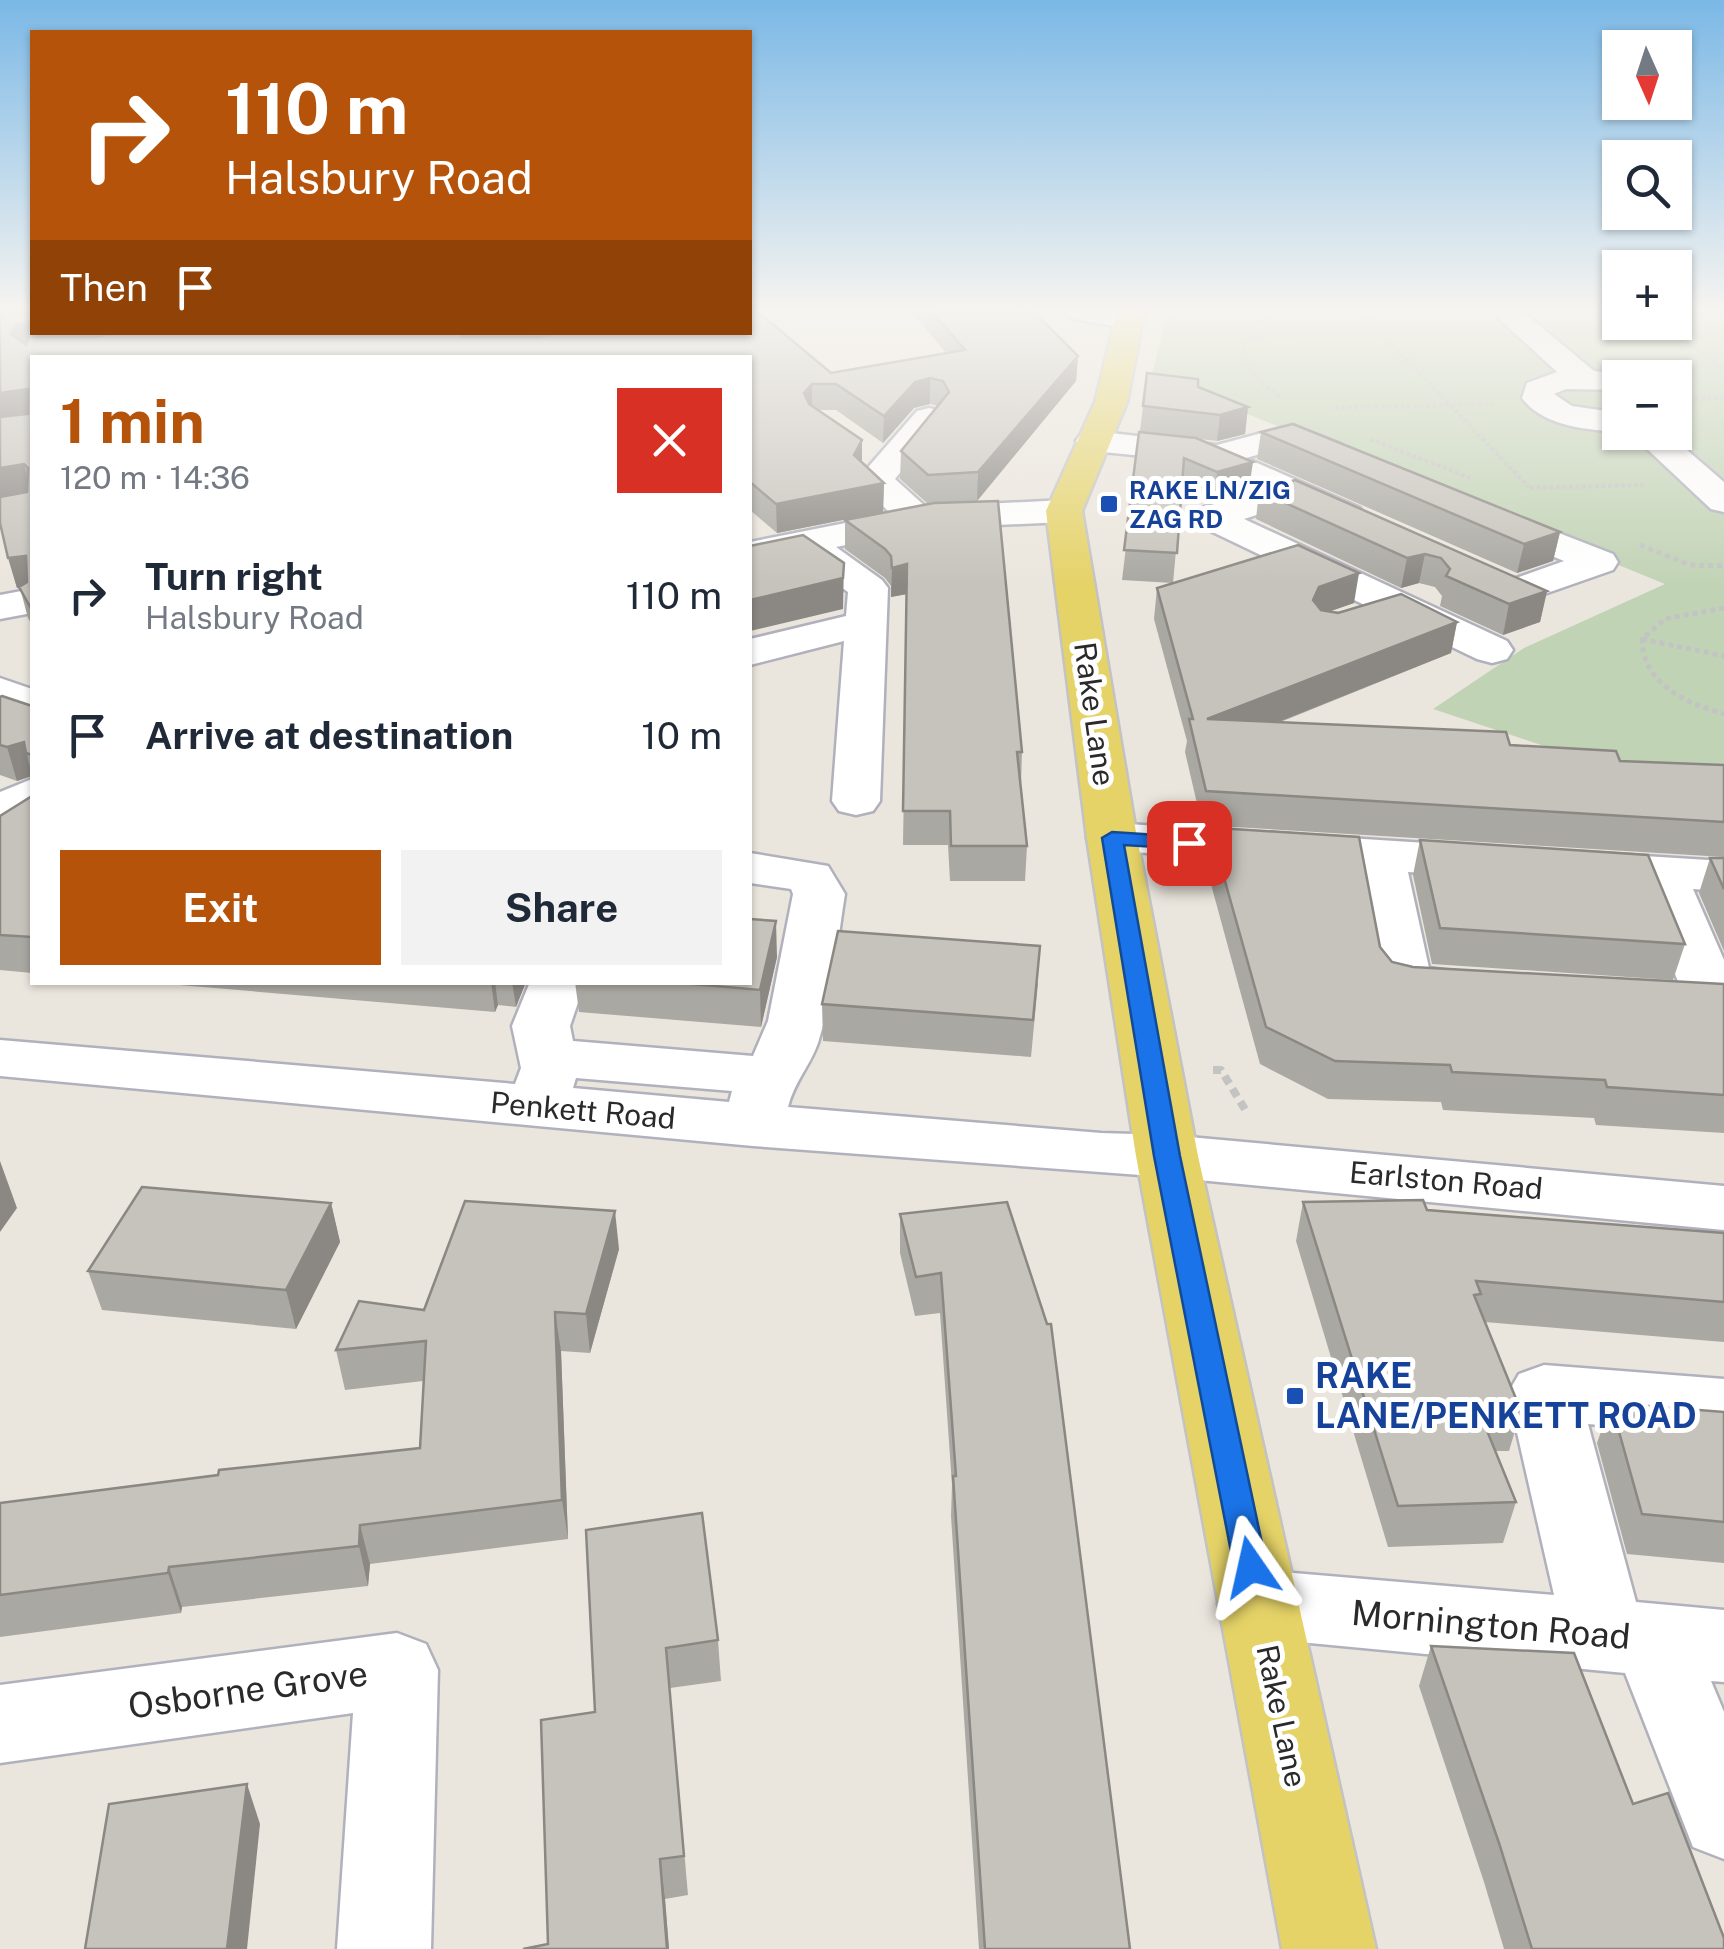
<!DOCTYPE html>
<meta charset="utf-8">
<style>
:root{--surface:#fff;--page:#f2f2f3;--text:#1f2937;--muted:#747a83;--accent:#b45309}
body{margin:0;font-family:"Public Sans",sans-serif;background:var(--page);color:var(--text);height:100vh;display:flex;flex-direction:column;font-size:38px;white-space:nowrap}
*{box-sizing:border-box;margin:0}
p{font-size:32px;color:var(--muted)}
.icon{flex:none;width:55px;height:55px;fill:none;stroke:currentColor;stroke-width:2;stroke-linecap:round;stroke-linejoin:round}
.map{position:relative;flex:1;overflow:hidden}
.sheet{position:absolute;left:30px;top:355px;width:722px;height:630px;display:flex;flex-direction:column;background:var(--surface);border-radius:0px;box-shadow:0 2px 8px #0004}
.sheet>*{flex:none}
.top-card{position:absolute;left:30px;top:30px;width:722px;height:305px;border-radius:0px;box-shadow:0 2px 8px #0004;background:#b45309;color:#fff;overflow:hidden}
.needle{width:65px;rotate:177deg}
.controls{position:absolute;left:1602px;top:30px;display:grid;gap:20px}
.controls a{display:grid;place-items:center;width:90px;height:90px;border-radius:0px;background:var(--surface);box-shadow:0 2px 8px #0004;font-size:50px}
.pin{position:absolute;display:grid;place-items:center;width:85px;height:85px;color:#fff;margin:-42px;border-radius:20px;box-shadow:0 5px 15px #0006}
.me{position:absolute;width:110px;margin:-55px;rotate:349deg;stroke-linejoin:round;filter:drop-shadow(0 0 8px #0008)}
.turn{display:flex;align-items:center;gap:35px;height:210px;padding:0 30px;font-size:45px}
.turn .icon{width:130px;height:130px;stroke-width:2.5}
.turn b{display:block;font-size:70px;line-height:85px}
.then{display:flex;align-items:center;height:95px;padding:0 30px;background:#0003;gap:20px;font-size:38px}
.round{display:grid;place-items:center;flex:none;width:105px;height:105px;border-radius:0px;background:var(--page)}
.head{display:flex;align-items:center;justify-content:space-between;height:170px;padding:0 30px}
h1{font-size:60px;font-weight:700;line-height:75px;color:var(--accent)}
.button{display:flex;gap:20px;margin-top:auto;padding:20px 30px}
.button a{flex:1;height:115px;border-radius:0px;background:var(--accent);color:#fff;font-size:40px;font-weight:700;line-height:115px;text-align:center}
.button a+a{background:var(--page);color:var(--text)}
ul{padding:0;list-style:none}
li{display:flex;align-items:center;gap:30px;height:140px;padding:0 30px}
li div{flex:1}
li b{display:block;font-size:38px}
li em{font-style:normal}
.map>svg:first-child{display:block}
.cemetery{fill:#c1d3b5;fill-rule:evenodd}
.lines{fill:none;stroke-linecap:round;stroke-linejoin:round}
.minor-casing{stroke:#b0b1bc;stroke-width:5}
.major-casing{stroke:#c3c3c3;stroke-width:5}
.path-far2{stroke:#c3c3c3;stroke-width:4;stroke-dasharray:4 2.5;stroke-linecap:butt}
.path-far1{stroke:#c3c3c3;stroke-width:5;stroke-dasharray:5 4;stroke-linecap:butt}
.path{stroke:#c3c3c3;stroke-width:8;stroke-dasharray:9 6;stroke-linecap:butt}
.minor{fill:#fff;fill-rule:evenodd}
.major{fill:#e5d367;fill-rule:evenodd}
.wall{fill:#aaa8a2}
.shaded-wall{fill:#8b8884}
.building{fill:#c6c3bc;stroke:#8b8884;stroke-width:2.5}
.route{fill:#1a73e8;stroke:#114b97;stroke-width:2.5}
.transit-dot{fill:#1a4fb4;stroke:#fff;stroke-width:4}
.labels{text-anchor:middle;stroke-width:10;stroke-linejoin:round;paint-order:stroke}
.far-transit-label{font-size:25px;font-weight:bold;fill:#164399;stroke:#fff;text-anchor:start}
.street-label{font-size:30px;fill:#2a2a2a;stroke:#fff}
.near-transit-label{font-size:35px;font-weight:bold;fill:#164399;stroke:#fff;text-anchor:start}
.near-street-label{font-size:35px;fill:#2a2a2a;stroke:#fff}
</style>
<div class="map">
<svg width="1724" height="1949" viewBox="0 0 1724 1949">
<rect width="100%" height="100%" fill="#ebe6dd"/>
<path class="cemetery" d="M 1174,312 L 1620,312 L 1620,322 L 1675,322 L 1675,312 L 1724,312 L 1724,783 L 1562,752 L 1433,709 L 1524,648 L 1665,584 L 1152,375 L 1166,318 ZM 1620,378 L 1675,378 L 1675,432 L 1620,432 Z"/>
<g class="lines">
<defs>
<g id="minor">
<polygon points="1066,312 1131,312 1143,320 1139,326 1129,329 1070,318"/>
<path d="M 1492,312 L 1523,312 L 1594,371 L 1631,374 L 1633,378 L 1620,378 L 1620,390 L 1566,389 L 1554,394 L 1572,406 L 1620,413 L 1621,432 C 1589,430 1543,427 1522,398 L 1527,383 L 1557,372 Z"/>
<polygon points="929,408 941,411 945,418 895,479 926,507 1064,500 1077,503 1082,511 1077,519 1064,522 933,528 836,547 882,580 888,588 880,801 873,811 856,815 839,811 832,801 844,641 750,665 750,639 846,616 848,592 797,555 750,564 750,542 891,514 857,480 917,411"/>
<polygon points="1292,425 1341,444 1346,451 1341,458 1329,461 1289,446 1246,458 1360,508 1365,516 1360,524 1347,527 1334,524 1291,504 1244,519 1507,641 1513,650 1507,659 1492,663 1477,659 1198,525 1193,517 1198,509 1260,490 1194,461 1093,451 1081,448 1076,441 1081,434 1093,431 1217,445"/>
<polygon points="1629,432 1666,432 1724,482 1724,512 1711,509"/>
<polygon points="1487,505 1613,554 1618,562 1613,570 1530,599 1516,603 1502,599 1496,591 1502,583 1564,561 1474,524 1469,516 1474,508"/>
<polygon points="32,589 32,613 0,619 0,595"/>
<polygon points="0,678 32,689 32,718 0,707"/>
<polygon points="32,779 32,813 0,827 0,792"/>
<polygon points="1112,823 1489,847 1507,851 1514,862 1507,873 1489,877 1408,872 1429,968 1481,975 1489,987 1481,999 1461,1004 1385,995 1377,983 1356,869 1094,849 1087,838 1094,827"/>
<polygon points="1580,852 1724,861 1724,891 1693,889 1724,960 1724,1018 1662,1017 1642,1012 1634,1000 1642,988 1679,984 1640,886 1562,878 1555,867 1562,856"/>
<path d="M 750,853 L 828,866 L 845,894 C 837,943 833,995 818,1043 C 810,1066 794,1082 788,1107 L 1101,1133 L 1167,1135 L 1724,1186 L 1724,1230 L 1167,1177 L 753,1146 L 0,1076 L 0,1040 L 515,1084 L 521,1068 L 512,1026 L 530,982 L 585,982 L 570,1026 L 573,1041 L 753,1056 L 768,1021 L 793,894 L 791,889 L 750,883 ZM 576,1078 L 732,1091 L 729,1102 L 573,1088 Z"/>
<polygon points="1544,1365 1724,1379 1724,1435 1588,1424 1636,1602 1724,1610 1724,1682 1711,1681 1724,1712 1724,1859 1693,1847 1625,1673 1258,1638 1230,1628 1218,1604 1230,1580 1258,1570 1554,1595 1508,1393 1519,1374"/>
<polygon points="397,1633 426,1644 438,1670 431,1949 337,1949 353,1713 0,1763 0,1685"/>
</g>
<polygon id="major" points="1120,312 1149,312 1143,320 1127,402 1082,511 1137,838 1198,1156 1376,1949 1282,1949 1136,1156 1087,838 1046,511 1095,402 1115,320"/>
</defs>
<use href="#minor" class="minor-casing"/>
<use href="#major" class="major-casing"/>
<g class="path-far2">
<path d="M 1271,312 C 1228,346 1243,369 1281,398"/>
<polyline points="1360,312 1529,487"/>
<polyline points="1660,322 1724,369"/>
<polyline points="1592,329 1724,326"/>
<polyline points="1247,337 1475,332"/>
<polyline points="1675,399 1724,398"/>
<polyline points="1335,408 1498,404"/>
<polyline points="1370,439 1470,478"/>
<polyline points="1530,488 1643,485"/>
</g>
<g class="path-far1">
<polyline points="1640,545 1690,565 1724,566"/>
<path d="M 1724,608 L 1665,619 L 1642,639 C 1643,684 1685,703 1724,714"/>
<polyline points="1642,639 1724,656"/>
</g>
<polyline class="path" points="1213,1070 1221,1070 1246,1111"/>
<use href="#minor" class="minor"/>
<use href="#major" class="major"/>
</g>
<g class="wall">
<polygon points="0,312 32,312 32,332 121,332 93,337 124,332 558,332 532,337 563,332 750,332 750,312 758,312 831,373 946,353 912,312 1034,312 1078,356 1076,381 977,501 927,503 900,479 901,451 938,406 930,404 914,408 883,443 836,410 818,410 862,440 862,462 884,483 883,512 777,533 750,510 750,358 32,358 32,625 28,618 20,588 17,588 0,523"/>
<polygon points="1143,406 1248,407 1245,434 1217,441 1200,439 1249,489 1214,500 1182,485 1173,583 1122,580"/>
<polygon points="1261,432 1560,532 1553,561 1517,573 1257,459"/>
<polygon points="1259,491 1547,591 1540,622 1503,635 1440,606 1442,596 1435,587 1419,583 1401,588 1256,519"/>
<polygon points="934,503 1022,752 1021,784 1027,846 1025,881 950,881 948,845 903,845 907,594 891,597 891,586 885,578 845,549 845,520"/>
<polygon points="1157,588 1354,603 1330,611 1457,622 1451,653 1278,723 1510,745 1620,761 1724,765 1724,857 1202,825 1185,752 1187,741 1154,619"/>
<polygon points="0,697 32,706 32,776 17,781 0,775"/>
<polygon points="32,796 32,973 0,970 0,816"/>
<polygon points="1217,828 1380,947 1392,962 1413,967 1724,984 1724,1133 1596,1125 1594,1118 1443,1110 1441,1102 1328,1099 1260,1064 1209,877"/>
<polygon points="1420,840 1685,944 1673,980 1432,964 1413,875"/>
<polygon points="1710,858 1724,858 1724,951 1699,893"/>
<polygon points="777,957 761,1027 579,1012 575,982 750,982"/>
<polygon points="144,982 526,982 516,1007 498,1005 495,1012"/>
<polygon points="1038,983 1031,1057 823,1041 822,1004"/>
<polygon points="1007,1202 1130,1949 979,1949 951,1516 952,1485 940,1313 915,1316 900,1253 900,1214"/>
<polygon points="1303,1202 1427,1210 1724,1233 1724,1342 1485,1322 1521,1411 1509,1451 1495,1451 1516,1502 1503,1543 1388,1547 1296,1241"/>
<polygon points="331,1203 340,1242 296,1329 102,1310 88,1271"/>
<polygon points="619,1249 590,1353 561,1351 568,1539 370,1564 368,1586 182,1607 181,1613 0,1637 0,1503 420,1448 423,1381 345,1390 336,1350 424,1310"/>
<polygon points="1611,1403 1724,1412 1724,1563 1627,1554 1597,1443"/>
<polygon points="586,1530 718,1640 721,1681 670,1688 688,1895 665,1899 669,1949 523,1949 548,1944 595,1712"/>
<polygon points="1431,1646 1633,1804 1724,1949 1504,1949 1484,1882 1419,1686"/>
</g>
<g class="shaded-wall">
<polygon points="32,320 32,332 121,332 22,350 11,334 15,325"/>
<polygon points="459,332 558,332 479,345 462,358"/>
<polygon points="1078,356 1076,381 977,501 978,472"/>
<polygon points="930,378 930,404 914,408 883,443 884,416 915,382"/>
<polygon points="812,384 812,410 804,393"/>
<polygon points="28,389 32,415 0,420 0,393"/>
<polygon points="1248,407 1245,434 1217,441 1220,415"/>
<polygon points="862,440 862,468 854,455"/>
<polygon points="1253,462 1249,489 1214,500 1217,472"/>
<polygon points="24,464 31,492 0,498 0,468"/>
<polygon points="884,483 883,512 777,533 776,504"/>
<polygon points="1560,532 1553,561 1517,573 1524,544"/>
<polygon points="1425,554 1419,583 1401,588 1407,558"/>
<polygon points="26,556 32,586 17,588 8,558"/>
<polygon points="844,563 843,609 750,631 750,600"/>
<polygon points="907,564 907,594 891,597 892,568"/>
<polygon points="1359,573 1354,603 1314,617 1313,600 1319,587"/>
<polygon points="1547,591 1540,622 1503,635 1509,604"/>
<polygon points="1457,622 1451,653 1203,752 1207,719"/>
<polygon points="24,742 32,776 17,781 7,747"/>
<polygon points="776,921 777,957 761,1027 760,990"/>
<polygon points="491,982 495,982 498,1005 495,1012"/>
<polygon points="512,982 526,982 516,1007"/>
<polygon points="0,1161 17,1208 0,1232"/>
<polygon points="331,1203 340,1242 296,1329 286,1290"/>
<polygon points="615,1211 619,1249 590,1353 586,1314"/>
<polygon points="555,1312 561,1351 568,1539 562,1500"/>
<polygon points="360,1525 370,1564 368,1586 359,1546"/>
<polygon points="169,1567 182,1607 181,1613 168,1573"/>
<polygon points="247,1784 260,1824 247,1949 227,1949"/>
<polygon points="660,1859 665,1899 669,1949 667,1949"/>
</g>
<g class="building">
<polygon points="0,312 32,312 32,320 15,325 11,334 26,345 29,337 95,337 124,332 459,332 462,337 537,337 564,332 750,332 750,312 758,312 831,373 965,350 932,312 1034,312 1078,356 978,472 928,475 901,451 949,392 943,381 930,378 915,382 884,416 836,384 812,384 804,393 809,404 862,440 854,455 884,483 776,504 750,482 750,358 32,358 32,610 19,587 27,582 26,556 8,558 0,523 0,497 27,492 28,468 24,464 0,468 0,417 28,414 28,389 0,393"/>
<polygon points="1147,373 1198,379 1198,387 1248,407 1220,415 1143,406"/>
<polygon points="1293,424 1560,532 1524,544 1261,432"/>
<polygon points="1139,432 1196,438 1253,462 1217,472 1184,458 1177,553 1124,550"/>
<polygon points="1295,480 1547,591 1509,604 1446,576 1450,569 1441,558 1425,554 1407,558 1259,491"/>
<polygon points="998,501 1022,752 1017,752 1027,846 951,846 950,811 903,811 907,564 892,568 891,556 885,549 845,520 934,503"/>
<polygon points="803,535 844,563 843,578 750,600 750,546"/>
<polygon points="1298,545 1359,573 1319,587 1313,600 1321,610 1338,613 1401,594 1457,622 1207,719 1506,732 1510,745 1616,751 1620,761 1724,765 1724,822 1206,791 1189,719 1193,719 1157,588"/>
<polygon points="2,696 32,706 32,755 26,753 24,742 7,747 0,745 0,697"/>
<polygon points="32,796 32,937 0,935 0,816"/>
<polygon points="1217,828 1359,837 1380,947 1392,962 1413,967 1724,984 1724,1095 1607,1087 1605,1080 1452,1072 1450,1065 1335,1061 1266,1027 1214,842 1220,842"/>
<polygon points="1420,840 1648,855 1685,944 1440,928"/>
<polygon points="1710,858 1724,858 1724,889"/>
<polygon points="750,919 776,921 760,990 670,982 750,982"/>
<polygon points="838,931 1040,946 1033,1020 822,1004"/>
<polygon points="142,1187 331,1203 286,1290 88,1271"/>
<polygon points="1423,1200 1427,1210 1724,1233 1724,1302 1476,1281 1481,1294 1474,1295 1521,1411 1479,1411 1516,1502 1398,1506 1303,1202"/>
<polygon points="465,1201 615,1211 586,1314 555,1312 562,1500 360,1525 359,1546 169,1567 168,1573 0,1595 0,1503 218,1475 219,1470 420,1448 426,1341 336,1350 359,1301 424,1310"/>
<polygon points="1007,1202 1047,1324 1051,1324 1130,1949 985,1949 953,1476 956,1476 941,1273 916,1277 900,1214"/>
<polygon points="1611,1403 1724,1412 1724,1522 1642,1514"/>
<polygon points="702,1513 718,1640 666,1648 684,1856 660,1859 667,1949 523,1949 548,1944 541,1720 595,1712 586,1530"/>
<polygon points="1431,1646 1574,1653 1633,1804 1668,1793 1724,1938 1724,1949 1532,1949 1499,1843"/>
<polygon points="247,1784 227,1949 85,1949 109,1804"/>
</g>
<linearGradient id="sky" x2="0" y2="1"><stop stop-color="#7bb8e6"/><stop offset="0.53" stop-color="#f6f4f0"/><stop offset="1" stop-color="#f6f4f0" stop-opacity="0"/></linearGradient>
<rect width="1724" height="585" fill="url(#sky)"/>
<polygon class="route" points="1112,832 1189,837 1199,843 1189,849 1124,845 1180,1156 1267,1567 1262,1577 1251,1581 1239,1577 1234,1567 1154,1156 1102,838"/>
<g class="transit-dot">
<rect x="1099" y="494" width="20" height="20" rx="5"/>
<rect x="1285" y="1386" width="20" height="20" rx="5"/>
</g>
<g class="labels">
<g class="far-transit-label">
<text x="1129" y="499">RAKE LN/ZIG<tspan x="1129" dy="29">ZAG RD</tspan></text>
</g>
<g class="street-label">
<text transform="translate(1094 714) rotate(82)" y="10">Rake Lane</text>
<text transform="translate(583 1111) rotate(5)" y="10">Penkett Road</text>
<text transform="translate(1446 1181) rotate(5)" y="10">Earlston Road</text>
<text transform="translate(1281 1716) rotate(78)" y="10">Rake Lane</text>
</g>
<g class="near-transit-label">
<text x="1315" y="1388">RAKE<tspan x="1315" dy="40">LANE/PENKETT ROAD</tspan></text>
</g>
<g class="near-street-label">
<text transform="translate(1491 1625) rotate(5)" y="12">Mornington Road</text>
<text transform="translate(248 1690) rotate(-8)" y="12">Osborne Grove</text>
</g>
</g>
</svg>
<div class="controls">
<a><svg class="needle" viewBox="-14 -14 28 28"><path d="M0-13l5 13h-10z" fill="#e53935"/><path d="M0 13l5-13h-10z" fill="#747a83"/></svg></a>
<a><svg class="icon" aria-label="search" viewBox="0 0 24 24"><circle cx="10" cy="10" r="6"/><path d="M15 15l6 6"/></svg></a>
<a>+</a>
<a>−</a>
</div>
<div class="pin" style="left:1189px;top:843px;background:#d93025"><svg class="icon" aria-label="arrive" viewBox="0 0 24 24"><path d="M6 21V4h12l-3 4 3 4H6"/></svg></div>
<svg class="me" style="left:1251px;top:1567px" viewBox="-20 -20 40 40"><path d="M0-17L14 15 0 8-14 15z" fill="#1a73e8" stroke="#fff" stroke-width="4"/></svg>
<div class="top-card">
<div class="turn"><svg class="icon" aria-label="right" viewBox="0 0 24 24"><path d="M7 20v-9h11M14 6l5 5-5 5"/></svg><div><b>110 m</b>Halsbury Road</div></div>
<div class="then">Then<svg class="icon" aria-label="arrive" viewBox="0 0 24 24"><path d="M6 21V4h12l-3 4 3 4H6"/></svg></div>
</div>
<section class="sheet">
<div class="head"><div><h1>1 min</h1><p>120 m · 14:36</p></div><a class="round" style="background:#d93025;color:#fff"><svg class="icon" aria-label="close" viewBox="0 0 24 24"><path d="M6 6l12 12M18 6L6 18"/></svg></a></div>
<ul>
<li><svg class="icon" aria-label="right" viewBox="0 0 24 24"><path d="M7 20v-9h11M14 6l5 5-5 5"/></svg><div><b>Turn right</b><p>Halsbury Road</p></div><em>110 m</em></li>
<li><svg class="icon" aria-label="arrive" viewBox="0 0 24 24"><path d="M6 21V4h12l-3 4 3 4H6"/></svg><div><b>Arrive at destination</b></div><em>10 m</em></li>
</ul>
<div class="button"><a>Exit</a><a>Share</a></div>
</section>
</div>
